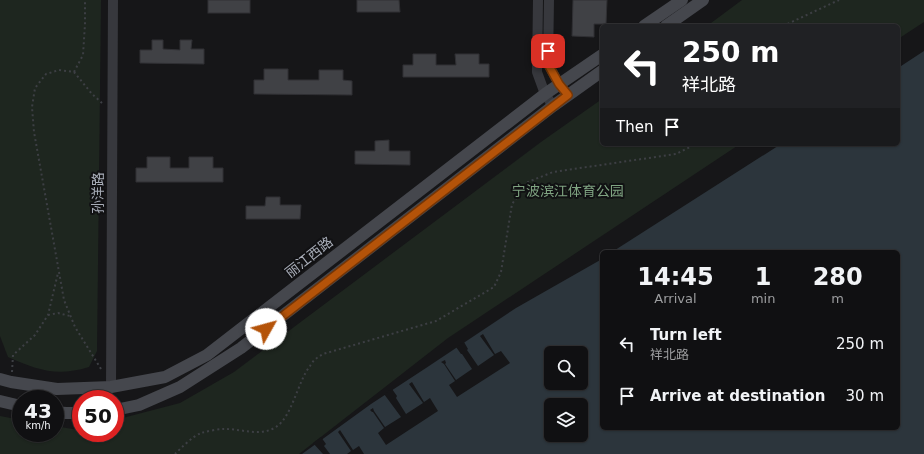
<!DOCTYPE html>
<meta charset="utf-8">
<style>
:root{--surface:#101012;--page:#1e1e20;--text:#f1f3f6;--muted:#9c9d9f;--line:#303032}
body{margin:0;font-family:"DejaVu Sans","Noto Sans SC",sans-serif;background:var(--page);color:var(--text);height:100vh;display:flex;flex-direction:column;font-size:15px;white-space:nowrap}
*{box-sizing:border-box;margin:0}
p{font-size:13px;color:var(--muted)}
.icon{flex:none;width:22px;height:22px;fill:none;stroke:currentColor;stroke-width:2;stroke-linecap:round;stroke-linejoin:round}
.map{position:relative;flex:1;overflow:hidden}
.drawer{position:absolute;left:600px;top:250px;width:300px;height:180px;display:flex;flex-direction:column;background:var(--surface);border-radius:6px;box-shadow:0 1px 3px #0004,0 0 0 1px var(--line)}
.drawer>*{flex:none}
.guide{position:absolute;left:600px;top:24px;width:300px;height:122px;border-radius:6px;box-shadow:0 1px 3px #0004,0 0 0 1px var(--line);background:#202124;color:#fff;overflow:hidden}
.tools{position:absolute;left:544px;top:346px;display:grid;gap:8px}
.tools a{display:grid;place-items:center;width:44px;height:44px;border-radius:6px;background:var(--surface);box-shadow:0 1px 3px #0004,0 0 0 1px var(--line);font-size:20px}
.speed{position:absolute;left:12px;top:390px;display:flex;gap:8px;font-size:20px;font-weight:700;text-align:center}
.speed>*{display:grid;place-content:center;width:52px;height:52px;border-radius:50%;background:var(--surface);box-shadow:0 1px 3px #0004,0 0 0 1px var(--line);line-height:1}
.speed small{font-size:10px;font-weight:400}
.speed .limit{border:6px solid #d22;background:#fff;color:#111}
.pin{position:absolute;display:grid;place-items:center;width:34px;height:34px;color:#fff;margin:-17px;border-radius:8px;box-shadow:0 2px 6px #0006}
.me{position:absolute;width:44px;margin:-22px;rotate:52deg;stroke-linejoin:round;filter:drop-shadow(0 0 3px #0008)}
.turn{display:flex;align-items:center;gap:14px;height:84px;padding:0 16px;font-size:18px}
.turn .icon{width:52px;height:52px;stroke-width:2.5}
.turn b{display:block;font-size:28px;line-height:34px}
.then{display:flex;align-items:center;height:38px;padding:0 16px;background:#0003;gap:8px;font-size:15px}
.eta{display:flex;justify-content:space-evenly;align-items:center;height:68px;text-align:center}
.eta b{font-size:24px;font-weight:700;line-height:28px}
ul{padding:0;list-style:none}
li{display:flex;align-items:center;gap:12px;height:52px;padding:0 16px}
li div{flex:1}
li b{display:block;font-size:15px}
li em{font-style:normal}
.map>svg:first-child{display:block}
.green{fill:#1e261f}
.water{fill:#2c353c;fill-rule:evenodd}
.pier{fill:#161618}
.building{fill:#404145;stroke:#303034}
.lines{fill:none;stroke-linecap:round;stroke-linejoin:round}
.path{stroke:#3d3f44;stroke-width:2;stroke-dasharray:2 3;stroke-linecap:butt}
.tertiary{stroke:#37383d;stroke-width:10}
.secondary{stroke:#45474d;stroke-width:12}
.route-casing{stroke:#753606;stroke-width:10}
.route{stroke:#b45309;stroke-width:7}
.labels{text-anchor:middle;stroke-width:4;stroke-linejoin:round;paint-order:stroke}
.park-label{font-size:14px;fill:#7fa381;stroke:#111113}
.street-label{font-size:14px;fill:#a8adb8;stroke:#111113}
</style>
<div class="map">
<svg width="924" height="454" viewBox="0 0 924 454">
<rect width="100%" height="100%" fill="#161618"/>
<g class="green">
<path d="M 0,0 L 101,0 L 97,351 L 89,367 C 56,377 38,370 8,357 L 0,336 Z"/>
<polygon points="742,0 924,0 924,22 898,39 898,26 707,26"/>
<polygon points="602,99 602,144 740,144 448,338 299,454 0,454 0,416 21,420 21,433 55,433 55,426 78,430 81,429 81,433 115,433 115,420 180,403 234,372 541,142"/>
</g>
<path class="water" d="M 924,51 L 924,454 L 302,454 L 371,404 L 426,368 L 516,308 L 602,259 L 602,428 L 898,428 L 898,252 L 612,252 L 781,144 L 898,144 L 898,68 ZM 551,353 L 581,353 L 581,383 L 551,383 ZM 551,405 L 581,405 L 581,435 L 551,435 Z"/>
<g class="pier">
<polygon points="483,334 495,354 501,351 510,363 457,397 449,385 455,381 444,364 441,362 445,360 446,363 445,364 456,380 472,369 462,354 461,354 456,347 464,342 468,349 467,350 478,366 494,355 480,336"/>
<polygon points="412,382 424,402 430,398 438,411 386,445 378,433 384,428 373,412 372,412 370,410 373,408 374,411 385,427 401,417 384,394 392,389 397,396 396,398 406,414 423,403 409,384"/>
<polygon points="340,430 353,450 359,446 364,454 347,454 351,451 338,432"/>
<polygon points="321,437 326,444 324,446 330,454 323,454 313,443"/>
</g>
<g class="building">
<rect x="208" y="0" width="42" height="13"/>
<polygon points="357,0 399,0 400,12 357,12"/>
<polygon points="573,0 607,0 606,24 594,24 594,37 572,36"/>
<polygon points="152,40 163,40 163,49 180,50 180,40 192,40 191,49 204,49 204,64 140,63 140,50 152,50"/>
<polygon points="413,54 436,54 436,65 456,65 455,54 479,54 479,64 489,64 489,77 403,77 403,65 413,65"/>
<polygon points="264,69 288,69 288,80 319,80 319,70 343,70 343,80 352,81 352,95 254,94 254,80 264,80"/>
<polygon points="389,140 389,151 410,151 410,165 355,164 355,151 375,151 375,141"/>
<polygon points="147,157 170,157 170,168 189,168 189,157 213,157 213,168 223,168 223,182 136,182 136,168 147,168"/>
<polygon points="266,197 280,197 280,205 301,205 300,219 246,219 246,206 265,206"/>
</g>
<g class="lines">
<g class="path">
<polyline points="783,26 839,0"/>
<polyline points="74,72 83,55 85,24 85,0"/>
<polyline points="48,315 58,313 70,316"/>
<polyline points="101,369 75,327 64,300 34,132 32,107 35,88 46,74 59,70 74,72 92,94 102,103"/>
<polyline points="12,372 13,355 35,335 48,315 58,273"/>
<path d="M 175,454 C 181,448 193,436 201,433 C 208,431 218,429 225,429 C 243,429 260,437 276,427 C 292,417 298,381 310,366 C 313,360 318,357 323,354 L 436,321 L 494,287 L 501,272 L 512,204 L 528,182 L 553,172 L 676,154 L 696,144"/>
</g>
<g class="tertiary">
<polyline points="538,0 537,72 545,94 553,106"/>
<polyline points="549,0 548,64 559,84 568,95"/>
<polyline points="111,387 113,0"/>
</g>
<g class="secondary">
<polyline points="644,26 682,0"/>
<polyline points="666,26 703,0"/>
<polyline points="0,379 11,382 57,389 111,387 165,377 207,355 545,94 602,55"/>
<polyline points="0,401 21,406"/>
<polyline points="115,410 139,405 180,387 241,348 553,106 602,71"/>
<polyline points="55,412 66,413 81,413"/>
</g>
</g>
<g class="lines">
<defs>
<polyline id="route" points="266,329 568,95 559,84 548,64 548,51"/>
</defs>
<use href="#route" class="route-casing"/>
<use href="#route" class="route"/>
</g>
<g class="labels">
<g class="park-label">
<text x="568" y="196">宁波滨江体育公园</text>
</g>
<g class="street-label">
<text transform="translate(98 193) rotate(-90)" y="5">孙洋路</text>
<text transform="translate(309 257) rotate(-38)" y="5">丽江西路</text>
</g>
</g>
</svg>
<div class="tools">
<a><svg class="icon" aria-label="search" viewBox="0 0 24 24"><circle cx="10" cy="10" r="6"/><path d="M15 15l6 6"/></svg></a>
<a><svg class="icon" aria-label="layers" viewBox="0 0 24 24"><path d="M12 4l9 5-9 5-9-5zM3 14l9 5 9-5"/></svg></a>
</div>
<div class="speed"><div>43<small>km/h</small></div><div class="limit">50</div></div>
<div class="pin" style="left:548px;top:51px;background:#d93025"><svg class="icon" aria-label="arrive" viewBox="0 0 24 24"><path d="M6 21V4h12l-3 4 3 4H6"/></svg></div>
<svg class="me" style="left:266px;top:329px" viewBox="-20 -20 40 40"><circle r="19" fill="#fff"/><path d="M0-13L10 11 0 6-10 11z" fill="#b45309"/></svg>
<div class="guide">
<div class="turn"><svg class="icon" aria-label="left" viewBox="0 0 24 24"><path d="M17 20v-9H6M10 6l-5 5 5 5"/></svg><div><b>250 m</b>祥北路</div></div>
<div class="then">Then<svg class="icon" aria-label="arrive" viewBox="0 0 24 24"><path d="M6 21V4h12l-3 4 3 4H6"/></svg></div>
</div>
<section class="drawer">
<div class="eta">
<div><b>14:45</b><p>Arrival</p></div>
<div><b>1</b><p>min</p></div>
<div><b>280</b><p>m</p></div>
</div>
<ul>
<li><svg class="icon" aria-label="left" viewBox="0 0 24 24"><path d="M17 20v-9H6M10 6l-5 5 5 5"/></svg><div><b>Turn left</b><p>祥北路</p></div><em>250 m</em></li>
<li><svg class="icon" aria-label="arrive" viewBox="0 0 24 24"><path d="M6 21V4h12l-3 4 3 4H6"/></svg><div><b>Arrive at destination</b></div><em>30 m</em></li>
</ul>
</section>
</div>
